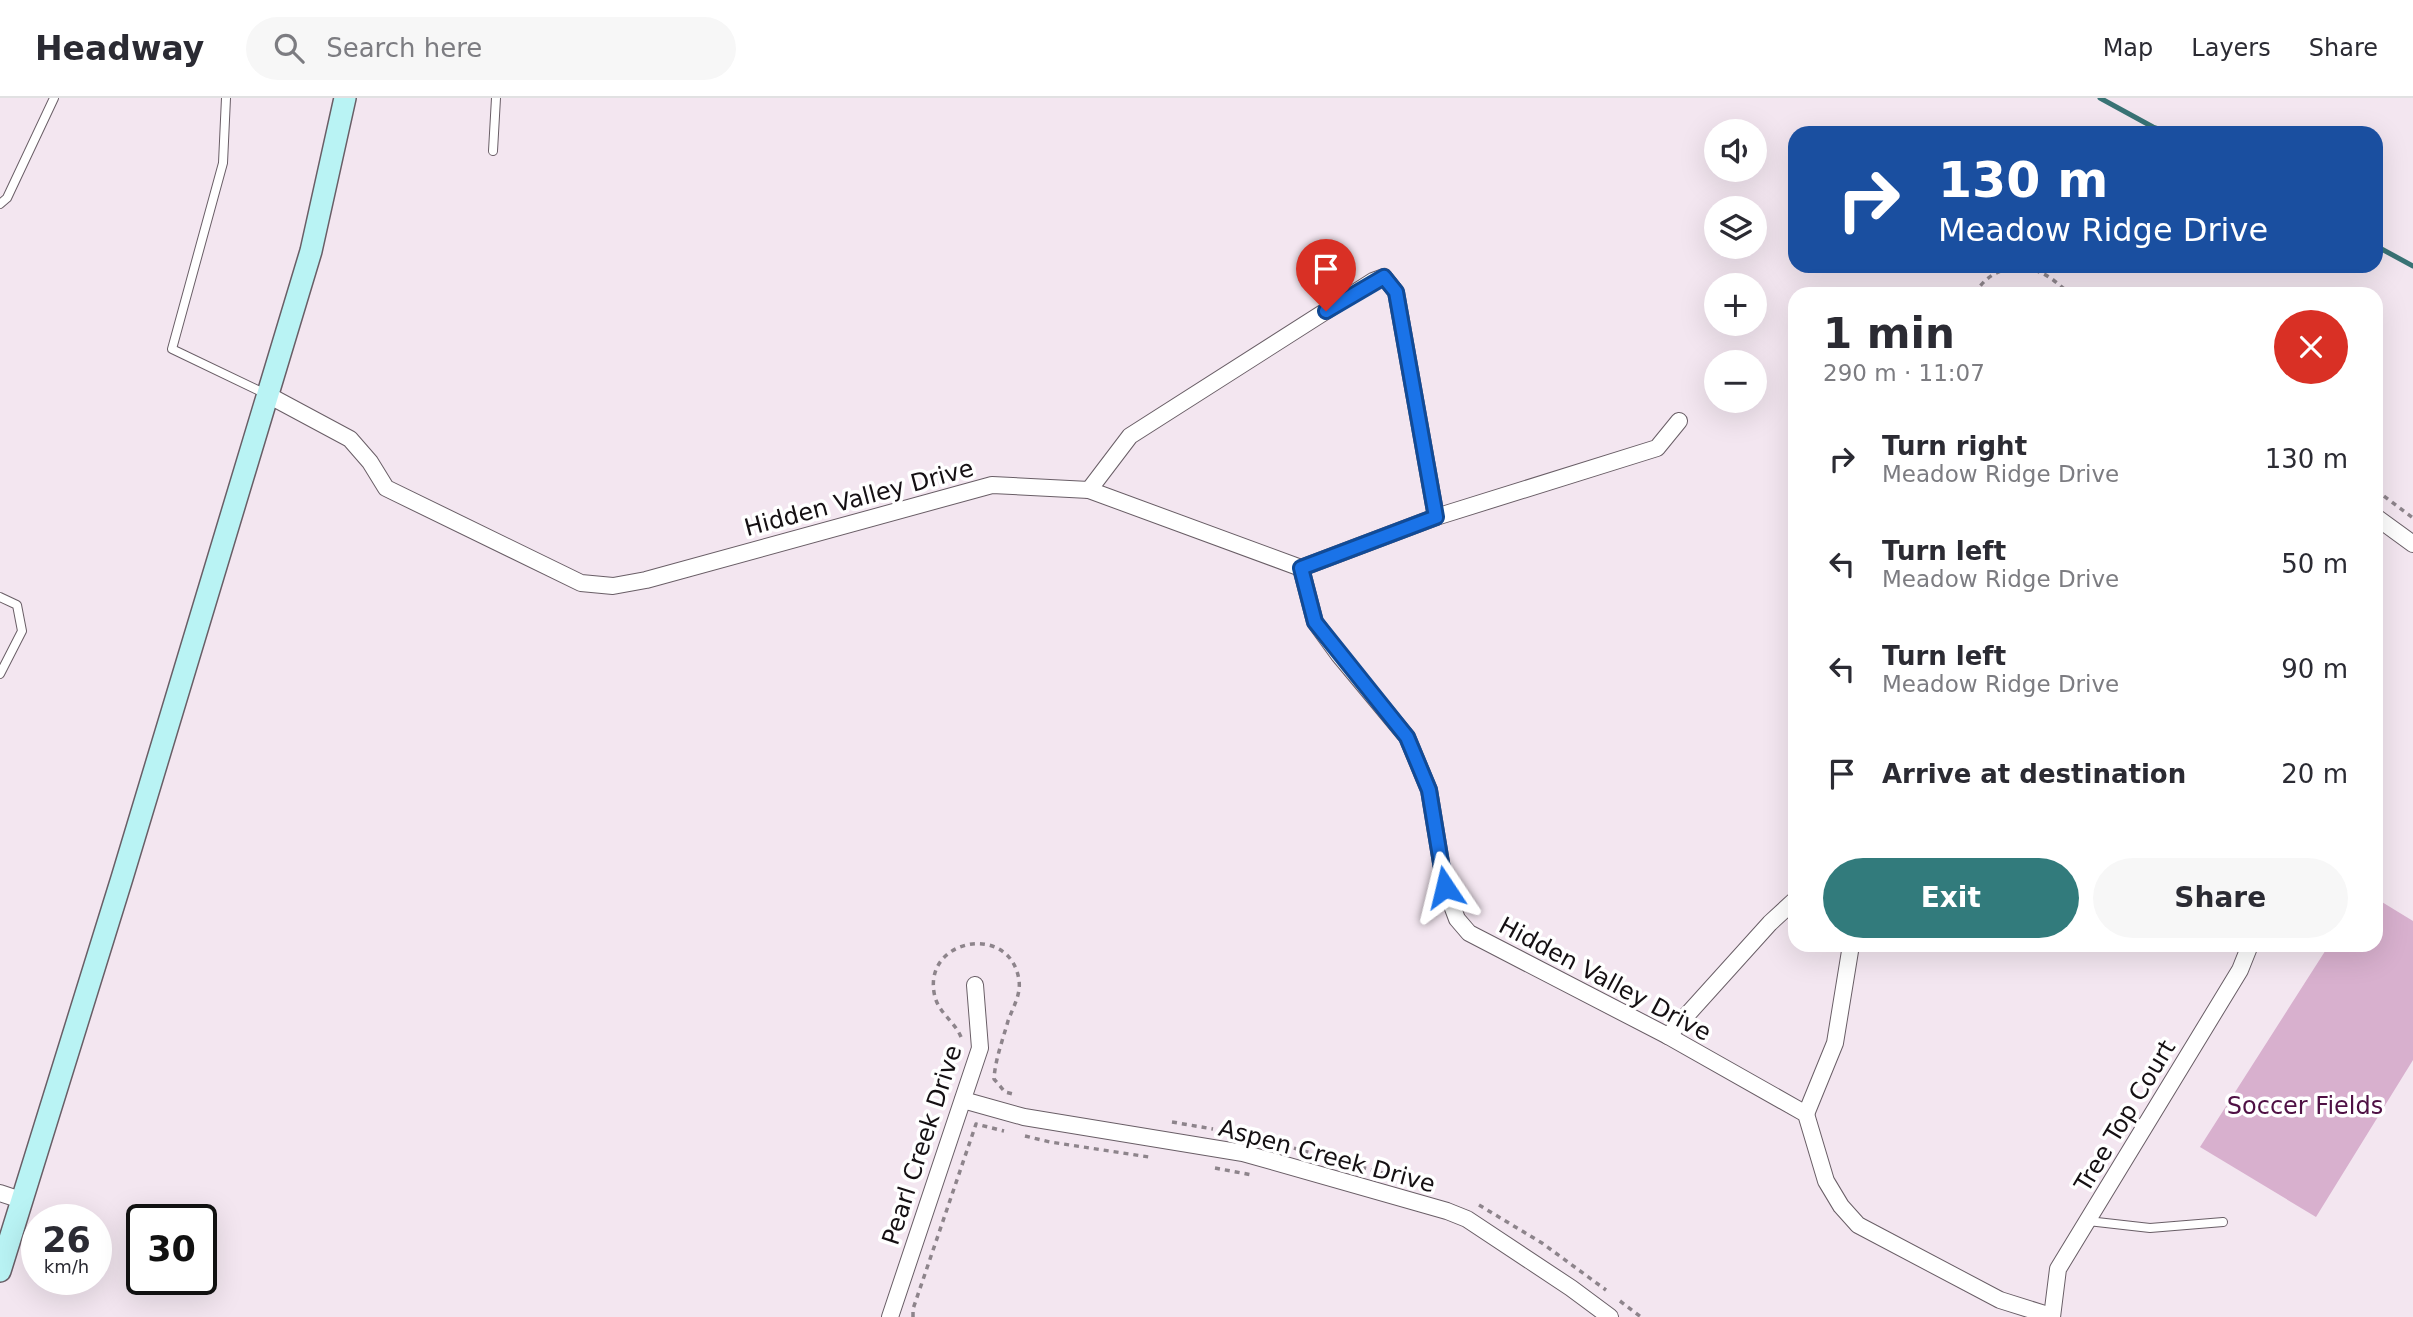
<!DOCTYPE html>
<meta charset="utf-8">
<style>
:root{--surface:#fff;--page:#f7f7f7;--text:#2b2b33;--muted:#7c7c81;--line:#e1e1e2;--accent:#327b7c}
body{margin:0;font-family:"DejaVu Sans",sans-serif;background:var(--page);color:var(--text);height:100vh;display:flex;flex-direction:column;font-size:26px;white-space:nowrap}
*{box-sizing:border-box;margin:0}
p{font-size:23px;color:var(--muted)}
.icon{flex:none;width:38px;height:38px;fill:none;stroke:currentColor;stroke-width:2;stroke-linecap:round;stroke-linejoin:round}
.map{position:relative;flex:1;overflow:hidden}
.details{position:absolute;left:1788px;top:189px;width:595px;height:665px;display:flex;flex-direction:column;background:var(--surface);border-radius:21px;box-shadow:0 7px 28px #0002}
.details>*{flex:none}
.banner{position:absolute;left:1788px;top:28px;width:595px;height:147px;border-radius:21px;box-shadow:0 7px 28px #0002;background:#1a4fa0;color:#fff;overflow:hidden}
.buttons{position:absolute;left:1704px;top:21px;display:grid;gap:14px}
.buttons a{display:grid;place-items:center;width:63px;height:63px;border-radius:50%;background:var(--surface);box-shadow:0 7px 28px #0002;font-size:35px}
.speed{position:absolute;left:21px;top:1106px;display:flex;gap:14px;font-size:35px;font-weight:700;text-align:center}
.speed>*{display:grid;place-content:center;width:91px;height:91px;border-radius:50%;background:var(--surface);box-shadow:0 7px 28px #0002;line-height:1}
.speed small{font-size:18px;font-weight:400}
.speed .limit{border:4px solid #111;border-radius:10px;background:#fff;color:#111}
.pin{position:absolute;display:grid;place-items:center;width:60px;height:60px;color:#fff;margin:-72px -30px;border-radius:50% 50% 50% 0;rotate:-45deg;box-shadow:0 0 7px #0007}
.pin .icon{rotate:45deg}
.me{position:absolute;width:77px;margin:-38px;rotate:350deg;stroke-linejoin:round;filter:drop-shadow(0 0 5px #0008)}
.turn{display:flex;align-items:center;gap:24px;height:147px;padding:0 35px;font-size:32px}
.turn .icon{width:91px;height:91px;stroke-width:2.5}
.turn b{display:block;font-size:49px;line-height:60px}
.round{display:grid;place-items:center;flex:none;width:74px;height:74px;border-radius:37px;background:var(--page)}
.head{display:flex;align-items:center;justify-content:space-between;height:119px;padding:0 35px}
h1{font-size:42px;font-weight:700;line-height:52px}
.cta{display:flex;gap:14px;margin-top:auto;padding:14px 35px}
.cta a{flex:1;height:80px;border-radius:42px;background:var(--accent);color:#fff;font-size:28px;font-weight:700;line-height:80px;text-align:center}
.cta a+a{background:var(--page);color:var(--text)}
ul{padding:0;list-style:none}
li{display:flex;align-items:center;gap:21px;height:105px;padding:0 35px}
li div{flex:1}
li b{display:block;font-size:26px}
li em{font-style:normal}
header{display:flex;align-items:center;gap:42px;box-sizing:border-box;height:98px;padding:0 35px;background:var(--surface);border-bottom:2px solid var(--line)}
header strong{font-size:33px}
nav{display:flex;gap:38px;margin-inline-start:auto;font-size:24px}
.search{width:490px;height:63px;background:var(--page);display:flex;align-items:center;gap:18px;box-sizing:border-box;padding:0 24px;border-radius:38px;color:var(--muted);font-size:26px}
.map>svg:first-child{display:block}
.green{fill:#d8b0ce}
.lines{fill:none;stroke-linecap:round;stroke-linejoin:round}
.stream{stroke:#397375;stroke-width:5}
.lane-casing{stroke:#695e66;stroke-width:10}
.street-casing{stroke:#695e66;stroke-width:18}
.secondary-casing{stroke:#695e66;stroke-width:24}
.path{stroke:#8d848b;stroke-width:3.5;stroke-dasharray:5 5;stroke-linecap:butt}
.lane{stroke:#fff;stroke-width:8}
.street{stroke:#fff;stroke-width:16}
.secondary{stroke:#b9f3f4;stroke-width:21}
.route-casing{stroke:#114b97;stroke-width:18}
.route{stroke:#1a73e8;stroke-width:12}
.labels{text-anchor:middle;stroke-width:7;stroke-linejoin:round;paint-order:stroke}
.street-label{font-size:24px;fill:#151013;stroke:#fff}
.park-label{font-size:24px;fill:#4f1044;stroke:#fff}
</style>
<header>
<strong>Headway</strong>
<div class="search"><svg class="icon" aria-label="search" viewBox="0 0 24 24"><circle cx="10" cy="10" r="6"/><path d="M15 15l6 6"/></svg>Search here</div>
<nav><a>Map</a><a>Layers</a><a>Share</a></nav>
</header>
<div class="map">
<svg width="2413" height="1219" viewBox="0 0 2413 1219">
<rect width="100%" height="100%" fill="#f3e6f0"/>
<polygon class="green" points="2377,801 2413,823 2413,962 2316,1119 2200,1049 2329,847 2376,847"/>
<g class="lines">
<g class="stream">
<polyline points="2100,0 2153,29 2171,35"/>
<polyline points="2376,148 2413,168"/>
</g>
<defs>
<g id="lane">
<polyline points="226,0 223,65 172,251 266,296"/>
<polyline points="493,53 496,0"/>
<polyline points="0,106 7,100 54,0"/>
<polyline points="0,499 17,507 22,533 0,576"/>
<polyline points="2088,1123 2150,1130 2223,1124"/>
</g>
<g id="street">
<polyline points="268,297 350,341 370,364 386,390 581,485 613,488 646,482 992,387 1089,392 1301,470"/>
<polyline points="1089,392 1130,338 1373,183 1384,179 1396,194 1436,419 1301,470"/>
<polyline points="1436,419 1657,350 1679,323"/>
<polyline points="2376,419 2413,446"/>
<polyline points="1301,470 1315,524 1339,557 1407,639 1429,692 1445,789 1457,821 1469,835 1668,938 1806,1016 1826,1083 1841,1108 1858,1127 2000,1202 2051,1218"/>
<polyline points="1668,938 1770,825 1796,801"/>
<polyline points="963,1002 1024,1019 1243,1055 1447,1113 1467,1121 1571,1190 1610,1219"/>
<polyline points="1806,1016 1835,945 1851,847"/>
<polyline points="0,1095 21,1102"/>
<polyline points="890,1219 980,950 975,887"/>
<polyline points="2052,1219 2058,1171 2240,872 2250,847"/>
</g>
<polyline id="secondary" points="0,1173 122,780 311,153 345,0"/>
</defs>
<use href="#lane" class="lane-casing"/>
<use href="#street" class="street-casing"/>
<use href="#secondary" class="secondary-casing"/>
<g class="path">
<path d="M 1975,196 C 1989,169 2023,162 2049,179 C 2057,184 2063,191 2072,196"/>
<polyline points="2376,392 2413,420"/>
<path d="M 961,939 C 955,924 939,915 935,899 C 920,841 1010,823 1019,882 C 1021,897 1013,909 1008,923 C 1003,941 995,962 994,981 L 1005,994 L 1013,996"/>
<polyline points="1172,1024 1213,1031"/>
<polyline points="1025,1038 1050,1044 1149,1059"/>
<polyline points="1265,1042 1436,1090"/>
<polyline points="1215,1070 1252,1077"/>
<polyline points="1479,1107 1542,1145 1606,1192"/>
<polyline points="1620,1203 1641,1219"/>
<polyline points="913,1219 913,1211 976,1026 1004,1033"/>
</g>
<use href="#lane" class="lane"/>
<use href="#street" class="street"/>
<use href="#secondary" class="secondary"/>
</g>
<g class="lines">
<defs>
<polyline id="route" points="1326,213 1384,179 1396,194 1436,419 1301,470 1315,524 1407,639 1429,692 1445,789"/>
</defs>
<use href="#route" class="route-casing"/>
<use href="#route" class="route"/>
</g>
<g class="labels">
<g class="street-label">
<text transform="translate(859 400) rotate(-15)" y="8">Hidden Valley Drive</text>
<text transform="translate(1605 881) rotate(28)" y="8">Hidden Valley Drive</text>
<text transform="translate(2125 1018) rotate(-59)" y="8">Tree Top Court</text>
<text transform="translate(922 1047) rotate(-72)" y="8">Pearl Creek Drive</text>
<text transform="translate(1327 1058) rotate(15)" y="8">Aspen Creek Drive</text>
</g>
<g class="park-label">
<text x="2305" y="1016">Soccer Fields</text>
</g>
</g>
</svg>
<div class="buttons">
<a><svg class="icon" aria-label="sound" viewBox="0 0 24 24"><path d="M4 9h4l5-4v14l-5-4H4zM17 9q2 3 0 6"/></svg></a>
<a><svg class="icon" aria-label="layers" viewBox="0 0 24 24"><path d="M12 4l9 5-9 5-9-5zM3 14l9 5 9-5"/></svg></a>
<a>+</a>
<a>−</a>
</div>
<div class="speed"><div>26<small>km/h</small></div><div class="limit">30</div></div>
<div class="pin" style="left:1326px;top:213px;background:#d93025"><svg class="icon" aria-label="arrive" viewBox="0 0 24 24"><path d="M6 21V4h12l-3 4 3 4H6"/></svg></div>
<svg class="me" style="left:1445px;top:789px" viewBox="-20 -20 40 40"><path d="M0-17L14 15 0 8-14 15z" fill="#1a73e8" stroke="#fff" stroke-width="4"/></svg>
<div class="banner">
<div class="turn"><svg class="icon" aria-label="right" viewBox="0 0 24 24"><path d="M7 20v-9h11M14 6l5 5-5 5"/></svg><div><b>130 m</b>Meadow Ridge Drive</div></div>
</div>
<section class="details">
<div class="head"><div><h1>1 min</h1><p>290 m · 11:07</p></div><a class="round" style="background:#d93025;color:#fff"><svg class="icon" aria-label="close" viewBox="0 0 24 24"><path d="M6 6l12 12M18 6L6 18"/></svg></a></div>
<ul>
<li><svg class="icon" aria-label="right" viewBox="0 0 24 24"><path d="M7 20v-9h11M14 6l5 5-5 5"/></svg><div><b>Turn right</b><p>Meadow Ridge Drive</p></div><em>130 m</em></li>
<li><svg class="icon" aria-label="left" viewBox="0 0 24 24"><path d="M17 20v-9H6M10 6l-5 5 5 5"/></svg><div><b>Turn left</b><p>Meadow Ridge Drive</p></div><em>50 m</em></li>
<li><svg class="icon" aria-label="left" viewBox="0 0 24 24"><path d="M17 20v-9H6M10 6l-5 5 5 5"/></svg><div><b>Turn left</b><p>Meadow Ridge Drive</p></div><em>90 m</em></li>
<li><svg class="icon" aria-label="arrive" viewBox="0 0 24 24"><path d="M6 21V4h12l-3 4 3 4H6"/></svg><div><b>Arrive at destination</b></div><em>20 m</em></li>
</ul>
<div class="cta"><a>Exit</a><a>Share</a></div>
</section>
</div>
